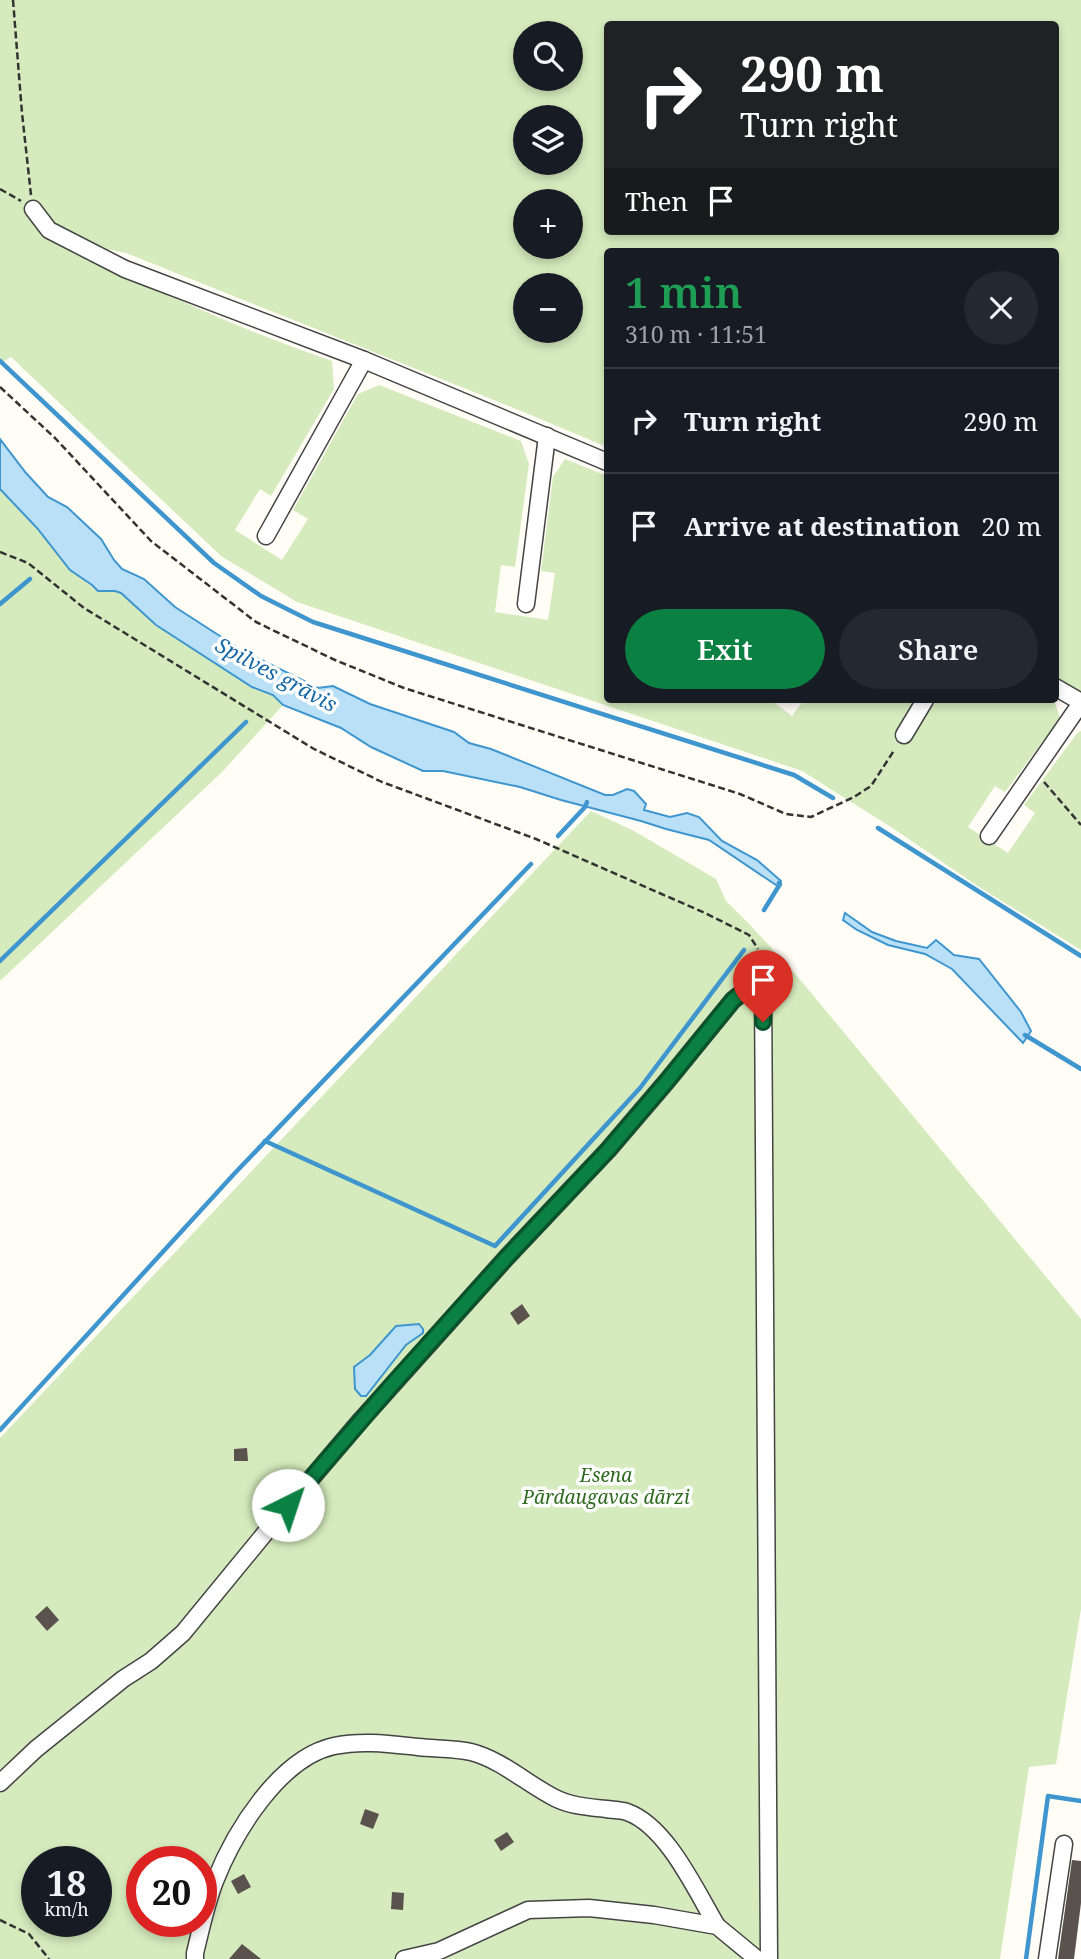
<!DOCTYPE html>
<meta charset="utf-8">
<style>
:root{--surface:#171b24;--page:#242831;--text:#f1f3f6;--muted:#9ea1a6;--line:#363941;--accent:#0b8043}
body{margin:0;font-family:"Noto Serif",serif;background:var(--page);color:var(--text);height:100vh;display:flex;flex-direction:column;font-size:26px;white-space:nowrap}
*{box-sizing:border-box;margin:0}
p{font-size:23px;color:var(--muted)}
.icon{flex:none;width:38px;height:38px;fill:none;stroke:currentColor;stroke-width:2;stroke-linecap:round;stroke-linejoin:round}
.map{position:relative;flex:1;overflow:hidden}
.drawer{position:absolute;left:604px;top:248px;width:455px;height:455px;display:flex;flex-direction:column;background:var(--surface);border-radius:7px;box-shadow:0 4px 10px #0003}
.drawer>*{flex:none}
.hud{position:absolute;left:604px;top:21px;width:455px;height:214px;border-radius:7px;box-shadow:0 4px 10px #0003;background:#202124;color:#fff;overflow:hidden}
.buttons{position:absolute;left:513px;top:21px;display:grid;gap:14px}
.buttons a{display:grid;place-items:center;width:70px;height:70px;border-radius:50%;background:var(--surface);box-shadow:0 4px 10px #0003;font-size:35px}
.speed{position:absolute;left:21px;top:1846px;display:flex;gap:14px;font-size:35px;font-weight:700;text-align:center}
.speed>*{display:grid;place-content:center;width:91px;height:91px;border-radius:50%;background:var(--surface);box-shadow:0 4px 10px #0003;line-height:1}
.speed small{font-size:18px;font-weight:400}
.speed .limit{border:10px solid #d22;background:#fff;color:#111}
.pin{position:absolute;display:grid;place-items:center;width:60px;height:60px;color:#fff;margin:-72px -30px;border-radius:50% 50% 50% 0;rotate:-45deg;box-shadow:0 0 7px #0007}
.pin .icon{rotate:45deg}
.me{position:absolute;width:77px;margin:-38px;rotate:41deg;stroke-linejoin:round;filter:drop-shadow(0 0 5px #0008)}
.turn{display:flex;align-items:center;gap:24px;height:147px;padding:0 21px;font-size:32px}
.turn .icon{width:91px;height:91px;stroke-width:2.5}
.turn b{display:block;font-size:49px;line-height:60px}
.then{display:flex;align-items:center;height:66px;padding:0 21px;background:#0003;gap:14px;font-size:26px}
.round{display:grid;place-items:center;flex:none;width:74px;height:74px;border-radius:37px;background:var(--page)}
.headline{display:flex;align-items:center;justify-content:space-between;height:119px;padding:0 21px}
h1{font-size:42px;font-weight:600;line-height:52px;color:#1e9e55}
.button{display:flex;gap:14px;margin-top:auto;padding:14px 21px}
.button a{flex:1;height:80px;border-radius:42px;background:var(--accent);color:#fff;font-size:28px;font-weight:600;line-height:80px;text-align:center}
.button a+a{background:var(--page);color:var(--text)}
ul{padding:0;list-style:none}
li{display:flex;align-items:center;gap:21px;height:105px;padding:0 21px;border-top:2px solid var(--line)}
li div{flex:1}
li b{display:block;font-size:26px}
li em{font-style:normal}
.map>svg:first-child{display:block}
.green{fill:#d5ebbd;fill-rule:evenodd}
.water{fill:#b9e0f7;stroke:#3f96cf;stroke-width:2}
.lines{fill:none;stroke-linecap:round;stroke-linejoin:round}
.stream{stroke:#3f96cf;stroke-width:4.5}
.building{fill:#5a524d}
.minor-casing{stroke:#444;stroke-width:19}
.path{stroke:#333;stroke-width:2.5;stroke-dasharray:7 3.5;stroke-linecap:butt}
.minor{stroke:#fff;stroke-width:16}
.route-casing{stroke:#07532c;stroke-width:18}
.route{stroke:#0b8043;stroke-width:12}
.labels{text-anchor:middle;stroke-width:7;stroke-linejoin:round;paint-order:stroke}
.park-label{font-size:19px;font-style:italic;fill:#2f6b1f;stroke:#fff}
.water-label{font-size:21px;font-style:italic;fill:#1768a6;stroke:#fff}
</style>
<div class="map">
<svg width="1081" height="1959" viewBox="0 0 1081 1959">
<rect width="100%" height="100%" fill="#fffdf5"/>
<g class="green">
<path d="M 0,0 L 1081,0 L 1081,692 L 1055,677 L 1055,252 L 607,252 L 607,447 L 514,408 L 126,253 L 101,248 L 92,259 C 170,297 249,333 332,361 L 334,389 L 271,496 L 260,489 L 235,530 L 282,560 L 308,519 L 293,510 L 358,394 L 379,385 L 521,441 L 529,464 L 515,567 L 501,565 L 495,612 L 548,620 L 555,573 L 541,571 L 553,477 L 565,459 L 607,476 L 607,700 L 771,700 L 792,716 L 804,700 L 1054,700 L 1060,718 L 1005,792 L 995,786 L 968,827 L 1008,853 L 1035,813 L 1024,805 L 1078,732 L 1081,731 L 1081,950 L 976,885 L 894,829 L 802,771 L 297,602 L 221,556 L 11,357 L 0,364 ZM 607,24 L 1055,24 L 1055,231 L 607,231 ZM 525,33 L 570,33 L 570,79 L 525,79 ZM 525,117 L 570,117 L 570,163 L 525,163 ZM 525,201 L 570,201 L 570,247 L 525,247 ZM 525,285 L 570,285 L 570,331 L 525,331 Z"/>
<polygon points="0,489 37,528 70,570 98,591 115,591 121,593 156,625 252,687 273,695 283,705 222,772 0,981"/>
<path d="M 591,811 L 634,831 L 716,879 L 726,901 L 752,927 L 798,977 L 1081,1319 L 1081,1609 L 1056,1764 L 1029,1767 L 1000,1959 L 0,1959 L 0,1438 ZM 37,1862 L 96,1862 L 96,1922 L 37,1922 ZM 142,1862 L 201,1862 L 201,1922 L 142,1922 Z"/>
</g>
<g class="water">
<polygon points="0,439 26,473 48,497 67,507 101,539 114,560 122,569 144,579 175,607 240,649 318,688 333,686 370,704 454,732 469,743 491,749 605,795 613,795 627,789 634,791 646,804 644,810 670,817 687,813 699,817 722,841 757,860 781,881 779,887 709,840 666,829 641,821 561,800 520,787 443,771 423,771 371,747 341,728 283,705 273,695 252,687 156,625 121,593 115,591 98,591 92,585 70,570 37,528 0,489"/>
<polygon points="845,913 872,932 896,941 927,948 936,940 954,955 979,959 1021,1012 1031,1031 1023,1043 952,969 925,954 888,945 857,930 843,920"/>
<polygon points="419,1324 423,1329 423,1333 406,1345 366,1396 361,1396 355,1389 354,1367 370,1355 396,1326"/>
</g>
<g class="lines">
<g class="stream">
<polyline points="0,361 214,563 261,596 313,622 794,775 833,798"/>
<polyline points="0,604 30,579"/>
<polyline points="878,828 1081,956"/>
<polyline points="558,836 585,807 587,802"/>
<polyline points="764,910 780,884 779,883"/>
<polyline points="0,961 246,722"/>
<polyline points="1025,1035 1081,1069"/>
<polyline points="265,1141 495,1246 640,1088 744,950"/>
<polyline points="0,1430 234,1174 531,864"/>
<polyline points="1026,1959 1048,1796 1081,1801"/>
</g>
</g>
<g class="building">
<polygon points="522,1304 530,1316 518,1325 510,1313"/>
<polygon points="247,1448 248,1461 234,1461 234,1449"/>
<polygon points="47,1606 59,1620 47,1631 35,1617"/>
<polygon points="365,1809 379,1814 373,1829 360,1824"/>
<polygon points="507,1832 514,1842 501,1851 494,1840"/>
<polygon points="1072,1860 1081,1861 1081,1903 1074,1959 1058,1959"/>
<polygon points="244,1874 251,1887 238,1894 231,1881"/>
<polygon points="392,1892 404,1893 403,1910 391,1909"/>
<polygon points="242,1944 261,1959 229,1959"/>
</g>
<g class="lines">
<defs>
<g id="minor">
<polyline points="33,209 49,230 125,269 364,360 607,462"/>
<polyline points="266,536 364,360"/>
<polyline points="526,604 547,436"/>
<polyline points="1055,687 1081,702"/>
<polyline points="904,735 925,700"/>
<polyline points="989,836 1081,703"/>
<polyline points="765,961 763,982 769,1959"/>
<polyline points="0,1783 36,1749 123,1679 151,1661 183,1633 275,1521 361,1420 507,1257 608,1150 667,1081 733,1000 747,989 757,989 763,995"/>
<path d="M 195,1959 L 195,1953 C 201,1929 206,1904 215,1881 C 234,1833 279,1758 334,1746 C 362,1740 390,1744 418,1747 C 435,1749 454,1748 471,1752 C 502,1760 527,1784 555,1798 C 571,1806 588,1807 606,1809 C 613,1810 621,1810 627,1812 C 667,1826 696,1891 717,1926"/>
<polyline points="404,1959 439,1951 528,1910 589,1908 654,1915 717,1926 757,1959"/>
<polyline points="1047,1959 1064,1844"/>
</g>
</defs>
<use href="#minor" class="minor-casing"/>
<g class="path">
<polyline points="13,0 22,113 31,195"/>
<polyline points="0,189 21,201"/>
<polyline points="0,387 55,438 151,541 256,622 335,660 404,688 740,794 786,814 811,817 854,797 871,786 895,749"/>
<polyline points="0,552 28,563 84,608 314,749 382,782 536,839 705,913 749,935 758,949"/>
<polyline points="1044,782 1081,825"/>
<polyline points="0,1920 29,1934 49,1959"/>
</g>
<use href="#minor" class="minor"/>
</g>
<g class="lines">
<defs>
<polyline id="route" points="288,1505 391,1386 507,1257 608,1150 667,1081 733,1000 747,989 757,989 763,995 763,1022"/>
</defs>
<use href="#route" class="route-casing"/>
<use href="#route" class="route"/>
</g>
<g class="labels">
<g class="park-label">
<text x="606" y="1482">Esena<tspan x="606" dy="22">Pārdaugavas dārzi</tspan></text>
</g>
<g class="water-label">
<text transform="translate(276 675) rotate(28)" y="7">Spilves grāvis</text>
</g>
</g>
</svg>
<div class="buttons">
<a><svg class="icon" aria-label="search" viewBox="0 0 24 24"><circle cx="10" cy="10" r="6"/><path d="M15 15l6 6"/></svg></a>
<a><svg class="icon" aria-label="layers" viewBox="0 0 24 24"><path d="M12 4l9 5-9 5-9-5zM3 14l9 5 9-5"/></svg></a>
<a>+</a>
<a>−</a>
</div>
<div class="speed"><div>18<small>km/h</small></div><div class="limit">20</div></div>
<div class="pin" style="left:763px;top:1022px;background:#d93025"><svg class="icon" aria-label="arrive" viewBox="0 0 24 24"><path d="M6 21V4h12l-3 4 3 4H6"/></svg></div>
<svg class="me" style="left:288px;top:1505px" viewBox="-20 -20 40 40"><circle r="19" fill="#fff"/><path d="M0-13L10 11 0 6-10 11z" fill="#0b8043"/></svg>
<div class="hud">
<div class="turn"><svg class="icon" aria-label="right" viewBox="0 0 24 24"><path d="M7 20v-9h11M14 6l5 5-5 5"/></svg><div><b>290 m</b>Turn right</div></div>
<div class="then">Then<svg class="icon" aria-label="arrive" viewBox="0 0 24 24"><path d="M6 21V4h12l-3 4 3 4H6"/></svg></div>
</div>
<section class="drawer">
<div class="headline"><div><h1>1 min</h1><p>310 m · 11:51</p></div><a class="round"><svg class="icon" aria-label="close" viewBox="0 0 24 24"><path d="M6 6l12 12M18 6L6 18"/></svg></a></div>
<ul>
<li><svg class="icon" aria-label="right" viewBox="0 0 24 24"><path d="M7 20v-9h11M14 6l5 5-5 5"/></svg><div><b>Turn right</b></div><em>290 m</em></li>
<li><svg class="icon" aria-label="arrive" viewBox="0 0 24 24"><path d="M6 21V4h12l-3 4 3 4H6"/></svg><div><b>Arrive at destination</b></div><em>20 m</em></li>
</ul>
<div class="button"><a>Exit</a><a>Share</a></div>
</section>
</div>
